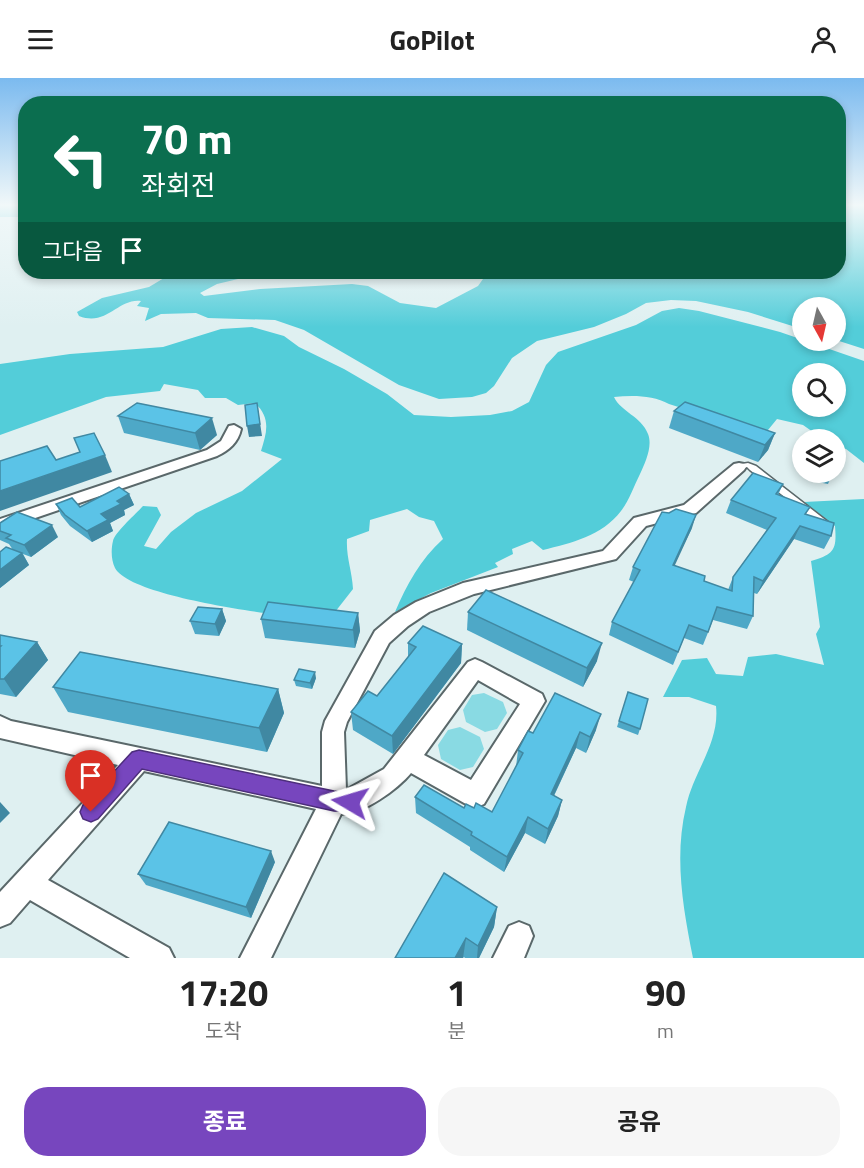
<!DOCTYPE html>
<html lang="ko">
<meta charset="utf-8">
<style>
:root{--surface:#fff;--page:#f6f6f6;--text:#222;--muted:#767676;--accent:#7746be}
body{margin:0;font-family:"Titillium Web","Noto Sans KR",sans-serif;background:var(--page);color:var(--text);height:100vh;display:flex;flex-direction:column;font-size:22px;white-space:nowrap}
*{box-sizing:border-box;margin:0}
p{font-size:20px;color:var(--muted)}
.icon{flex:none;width:33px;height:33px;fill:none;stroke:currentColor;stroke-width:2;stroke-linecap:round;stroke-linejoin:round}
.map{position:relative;height:880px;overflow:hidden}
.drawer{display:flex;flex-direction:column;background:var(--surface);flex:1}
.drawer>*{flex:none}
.top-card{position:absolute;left:18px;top:18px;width:828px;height:183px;border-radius:24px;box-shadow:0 3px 9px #0003;background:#0b6e4f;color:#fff;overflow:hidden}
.needle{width:39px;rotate:172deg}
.buttons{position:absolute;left:792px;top:219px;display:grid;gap:12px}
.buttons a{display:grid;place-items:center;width:54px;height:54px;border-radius:50%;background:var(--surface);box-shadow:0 3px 9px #0003;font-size:30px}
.pin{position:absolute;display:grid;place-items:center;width:51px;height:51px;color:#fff;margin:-62px -26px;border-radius:50% 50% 50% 0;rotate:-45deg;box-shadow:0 0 6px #0007}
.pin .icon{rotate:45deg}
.me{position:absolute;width:66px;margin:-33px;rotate:277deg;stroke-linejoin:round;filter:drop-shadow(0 0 4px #0008)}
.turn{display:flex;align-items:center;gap:21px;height:126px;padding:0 24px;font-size:27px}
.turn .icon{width:78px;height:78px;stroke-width:2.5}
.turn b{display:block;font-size:42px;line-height:51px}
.then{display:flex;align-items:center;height:57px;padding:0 24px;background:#0003;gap:12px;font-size:22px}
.eta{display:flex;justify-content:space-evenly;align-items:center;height:102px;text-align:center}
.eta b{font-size:36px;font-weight:700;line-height:42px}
.primary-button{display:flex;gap:12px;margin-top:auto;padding:12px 24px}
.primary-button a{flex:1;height:69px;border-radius:24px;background:var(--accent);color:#fff;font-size:24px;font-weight:700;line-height:69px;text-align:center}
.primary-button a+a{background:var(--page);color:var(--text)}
header{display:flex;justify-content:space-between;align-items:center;height:78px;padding:0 24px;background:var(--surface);font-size:27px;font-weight:700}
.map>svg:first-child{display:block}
.green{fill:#89dae3}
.forest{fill:#53cdd9;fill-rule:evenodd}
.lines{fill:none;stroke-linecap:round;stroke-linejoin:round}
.lane-casing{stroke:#5a686a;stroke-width:3}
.street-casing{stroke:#5a686a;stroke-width:4}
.lane{fill:#fff;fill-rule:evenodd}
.street{fill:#fff;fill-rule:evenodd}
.wall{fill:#4ea8c7}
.shaded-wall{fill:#4088a2}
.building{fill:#5bc3e7;stroke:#4088a2;stroke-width:1.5}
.route{fill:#7746be;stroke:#4d2e7c;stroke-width:1.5}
</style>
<header><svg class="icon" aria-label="menu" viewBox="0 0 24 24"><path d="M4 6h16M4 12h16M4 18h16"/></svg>GoPilot<svg class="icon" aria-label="person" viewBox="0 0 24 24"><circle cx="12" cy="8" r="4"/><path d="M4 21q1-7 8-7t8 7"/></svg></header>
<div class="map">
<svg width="864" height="880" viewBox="0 0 864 880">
<rect width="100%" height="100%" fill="#dff0f1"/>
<g class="green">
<polygon points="484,615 503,624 507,635 497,651 485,654 466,644 463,632 472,617"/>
<polygon points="460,649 480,659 484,671 473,689 460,692 441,681 438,667 448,652"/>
</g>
<g class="forest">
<polygon points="0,126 25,126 25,144 23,139 0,139"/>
<path d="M 839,126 L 864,126 L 864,271 L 836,262 L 836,230 L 802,230 L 802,251 L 748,234 L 696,223 L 671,222 L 646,225 L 626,236 L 594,249 L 537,263 L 512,280 L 494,308 L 486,315 L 472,319 L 439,321 L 399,307 L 304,252 L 275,242 L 208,240 L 196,235 L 161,236 L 145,243 L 149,230 L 137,228 L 141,223 C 118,220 107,249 79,238 L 77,234 L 102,220 L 149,209 L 164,200 L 213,194 L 267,194 L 217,206 L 200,215 L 204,218 L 260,211 L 352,206 L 368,208 L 400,225 L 436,230 L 478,208 L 488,194 L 838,194 Z"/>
<path d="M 679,230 L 699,233 L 780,254 L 864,283 L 864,385 L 846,371 L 836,368 L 836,362 L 823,361 L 803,347 L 777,341 L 768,352 L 760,355 L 669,326 C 653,317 632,317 614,319 C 621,334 641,338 648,356 C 653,368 645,385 640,396 C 634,408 629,423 621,433 C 602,458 571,465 543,472 L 532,463 L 512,471 L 513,476 L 495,485 L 498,489 L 431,515 L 395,534 C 407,506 420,482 443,461 L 434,443 L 419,439 L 407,431 L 370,442 L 369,453 L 347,461 C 346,479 352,493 353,511 L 328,543 C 290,539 132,521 115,490 C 111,482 111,471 113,463 C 115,454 136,436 143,428 L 157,429 L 161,437 L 144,468 L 156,471 L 171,454 L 196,435 L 242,413 L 282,381 L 261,373 C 267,354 271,340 255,325 L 238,327 L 226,320 L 205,320 L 198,312 L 164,306 L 160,313 L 106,319 L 0,357 L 0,286 L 70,276 L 163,269 L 221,251 L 252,249 L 284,258 L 299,269 L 344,291 L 387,316 L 414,337 L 451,339 L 490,337 L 512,333 L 529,324 L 546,287 L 558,274 L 636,247 L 662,233 ZM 802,296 L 836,296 L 836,328 L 802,328 Z"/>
<path d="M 864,421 L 864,880 L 693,880 C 683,830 674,779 686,729 C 693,694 720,665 716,628 L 689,619 L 663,619 L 682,582 L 707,580 L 716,596 L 743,598 L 748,579 L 776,576 L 824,587 L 816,556 L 820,549 L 811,483 C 834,476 837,472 835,448 L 804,424 Z"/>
</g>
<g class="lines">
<defs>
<polygon id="lane" points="748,385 756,388 828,444 829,446 828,448 822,448 750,392 747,389 739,391 735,389 736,387"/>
<g id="street">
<path d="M 234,347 L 241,351 C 238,365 229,372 217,378 L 0,452 L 0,441 L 207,372 L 221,363 L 229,348 Z"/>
<path d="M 739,385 L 744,386 L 746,389 L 744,392 L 696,435 L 646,448 L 616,481 L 474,516 L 429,534 L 408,548 L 389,565 L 347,644 L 344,654 L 346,712 L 384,691 L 468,584 L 475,581 L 482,584 L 542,616 L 545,623 L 484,726 L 475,730 L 466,726 L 411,695 C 398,711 362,737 341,736 L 271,880 L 240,880 L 316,731 L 144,693 L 48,802 L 169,870 L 174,880 L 130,880 L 30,822 L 10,845 L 0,849 L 0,814 L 118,687 L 0,660 L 0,638 L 11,643 L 322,708 L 322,654 L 325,643 L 375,553 L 394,537 L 416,524 L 463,505 L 603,473 L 634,440 L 684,427 L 734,386 ZM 478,602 L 520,626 L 471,702 L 424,677 Z"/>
<polygon points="519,844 529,848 533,858 524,880 493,880 509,848"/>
</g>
</defs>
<use href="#lane" class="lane-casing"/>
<use href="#street" class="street-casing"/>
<use href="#lane" class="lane"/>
<use href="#street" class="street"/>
</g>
<g class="wall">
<polygon points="674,333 775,355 768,372 758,384 669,350"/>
<polygon points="118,338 217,357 200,372 124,355"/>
<polygon points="806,394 833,394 828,406 807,402"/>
<polygon points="783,406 778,417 810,429 806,436 831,458 824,471 794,461 757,516 754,515 753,538 747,551 713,542 703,567 684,560 673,587 609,557 612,544 634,504 629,502 633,489 692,450 674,487 704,503 728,512 733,499 767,452 726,435 731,422"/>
<polygon points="129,416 134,427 124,432 125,437 110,445 113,453 92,464 70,448 61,437 56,426 80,429"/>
<polygon points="0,445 58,459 31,479 23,476 29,487 0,510 0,474 13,472 9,466 0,462"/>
<polygon points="222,531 226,543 219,558 195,556 190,543"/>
<polygon points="468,534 597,583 583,609 467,552"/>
<polygon points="358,535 360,553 355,570 265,560 261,541"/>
<polygon points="0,557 37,564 48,582 16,619 0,616"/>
<polygon points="408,565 462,566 461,585 393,676 353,652 351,634 377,618 408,579"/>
<polygon points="316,600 312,611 296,608 294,602"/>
<polygon points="53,609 278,611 284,635 267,674 68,634"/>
<polygon points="628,614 640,651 638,657 617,649"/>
<polygon points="596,652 586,675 576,670 554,718 562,722 558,738 545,766 525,755 504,794 470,772 470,769 416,735 415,719 464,730 474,730 492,734 516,689 518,672 533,655"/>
<polygon points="275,784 251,840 146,807 138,796"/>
<polygon points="497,829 494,849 479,880 465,880 464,879 463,880 395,880"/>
</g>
<g class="shaded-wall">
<polygon points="257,325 262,358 249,359 247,348"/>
<polygon points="212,340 217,357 200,372 195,355"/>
<polygon points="775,355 768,372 758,384 765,367"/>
<polygon points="105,377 112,394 0,433 0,413"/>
<polygon points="129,416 134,427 124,432 125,437 110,445 113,453 92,464 87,453 101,436 117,423"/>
<polygon points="696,437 692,450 669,500 673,487"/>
<polygon points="52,447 58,459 31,479 24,467"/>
<polygon points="800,448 794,461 757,516 763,503"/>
<polygon points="22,475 29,487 0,510 0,492"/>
<polygon points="222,531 226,543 219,558 215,546"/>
<polygon points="358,535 360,553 355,570 353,552"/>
<polygon points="37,564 48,582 16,619 4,601"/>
<polygon points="602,565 597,583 583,609 587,590"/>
<polygon points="462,566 461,585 393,676 392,658"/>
<polygon points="315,594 316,600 312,611 310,605"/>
<polygon points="278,611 284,635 267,674 259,650"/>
<polygon points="601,636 596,652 586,675 590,659"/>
<polygon points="580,654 576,670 547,732 551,716"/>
<polygon points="562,722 558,738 545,766 548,751"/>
<polygon points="0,724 10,735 0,745"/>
<polygon points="528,739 525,755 504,794 507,779"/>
<polygon points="271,773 275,784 251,840 246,829"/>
<polygon points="497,829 494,849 479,880 477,880 478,868"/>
<polygon points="466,860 463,880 455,880"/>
</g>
<g class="building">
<polygon points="685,324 775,355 765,367 674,333"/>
<polygon points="137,325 212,340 195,355 118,338"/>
<polygon points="257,325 260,346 247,348 245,327"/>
<polygon points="94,355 105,377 0,413 0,383 47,368 56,382 80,374 74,360"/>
<polygon points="753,395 783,406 776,416 810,429 805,436 834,445 831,458 800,448 763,503 754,499 753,538 717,529 708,554 689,547 678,574 612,544 640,492 633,489 662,434 669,435 676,431 696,437 673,487 705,498 704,503 732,513 733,499 776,440 731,422"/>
<polygon points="119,409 129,416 117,423 121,426 101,436 108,442 87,453 65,437 56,426 72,420 80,429"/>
<polygon points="17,434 52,447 24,467 6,460 11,457 0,453 0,445"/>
<polygon points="6,469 22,475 0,492 0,474"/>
<polygon points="486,512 602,565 587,590 468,534"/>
<polygon points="268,524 358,535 353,552 261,541"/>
<polygon points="198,529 222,531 215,546 190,543"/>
<polygon points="423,548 462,566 392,658 351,634 368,613 377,618 416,569 408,565"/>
<polygon points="0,557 37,564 4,601 0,601 0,569 1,568 0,568"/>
<polygon points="80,574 278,611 259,650 53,609"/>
<polygon points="299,591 315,594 310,605 294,602"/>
<polygon points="628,614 648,621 640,651 619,643"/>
<polygon points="555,615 601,636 590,659 580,654 551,716 562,722 548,751 528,739 507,779 471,757 472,754 415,719 424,707 464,730 466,726 474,730 476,725 492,734 523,675 518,672 528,653 533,655"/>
<polygon points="169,744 271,773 246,829 138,796"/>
<polygon points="444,795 497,829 478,868 466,860 455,880 395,880"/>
</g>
<linearGradient id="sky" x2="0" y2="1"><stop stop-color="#7bbaef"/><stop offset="0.51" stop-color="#f1f8f9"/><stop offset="1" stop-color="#f1f8f9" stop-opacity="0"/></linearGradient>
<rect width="864" height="249" fill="url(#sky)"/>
<polygon class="route" points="139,672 334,713 357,717 360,724 357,731 350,734 334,733 142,691 98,741 91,744 83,741 80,734 83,727 132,674"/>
</svg>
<div class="buttons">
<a><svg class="needle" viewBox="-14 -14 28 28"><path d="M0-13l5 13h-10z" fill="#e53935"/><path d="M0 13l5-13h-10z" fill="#767676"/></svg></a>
<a><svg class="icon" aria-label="search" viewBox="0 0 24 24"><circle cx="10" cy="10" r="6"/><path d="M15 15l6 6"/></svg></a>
<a><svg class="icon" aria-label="layers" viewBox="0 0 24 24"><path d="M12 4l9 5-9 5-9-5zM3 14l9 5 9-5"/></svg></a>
</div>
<div class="pin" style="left:91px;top:734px;background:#d93025"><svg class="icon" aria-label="arrive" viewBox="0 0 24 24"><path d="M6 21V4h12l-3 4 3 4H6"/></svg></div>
<svg class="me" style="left:350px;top:724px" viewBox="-20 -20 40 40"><path d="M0-17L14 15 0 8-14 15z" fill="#7746be" stroke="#fff" stroke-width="4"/></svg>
<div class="top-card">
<div class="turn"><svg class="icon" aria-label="left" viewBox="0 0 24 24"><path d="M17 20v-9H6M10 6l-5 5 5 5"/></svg><div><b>70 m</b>좌회전</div></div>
<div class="then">그다음<svg class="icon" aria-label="arrive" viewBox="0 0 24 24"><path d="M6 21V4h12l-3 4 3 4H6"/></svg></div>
</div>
</div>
<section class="drawer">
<div class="eta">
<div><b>17:20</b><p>도착</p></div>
<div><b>1</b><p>분</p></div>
<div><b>90</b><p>m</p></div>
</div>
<div class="primary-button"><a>종료</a><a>공유</a></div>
</section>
